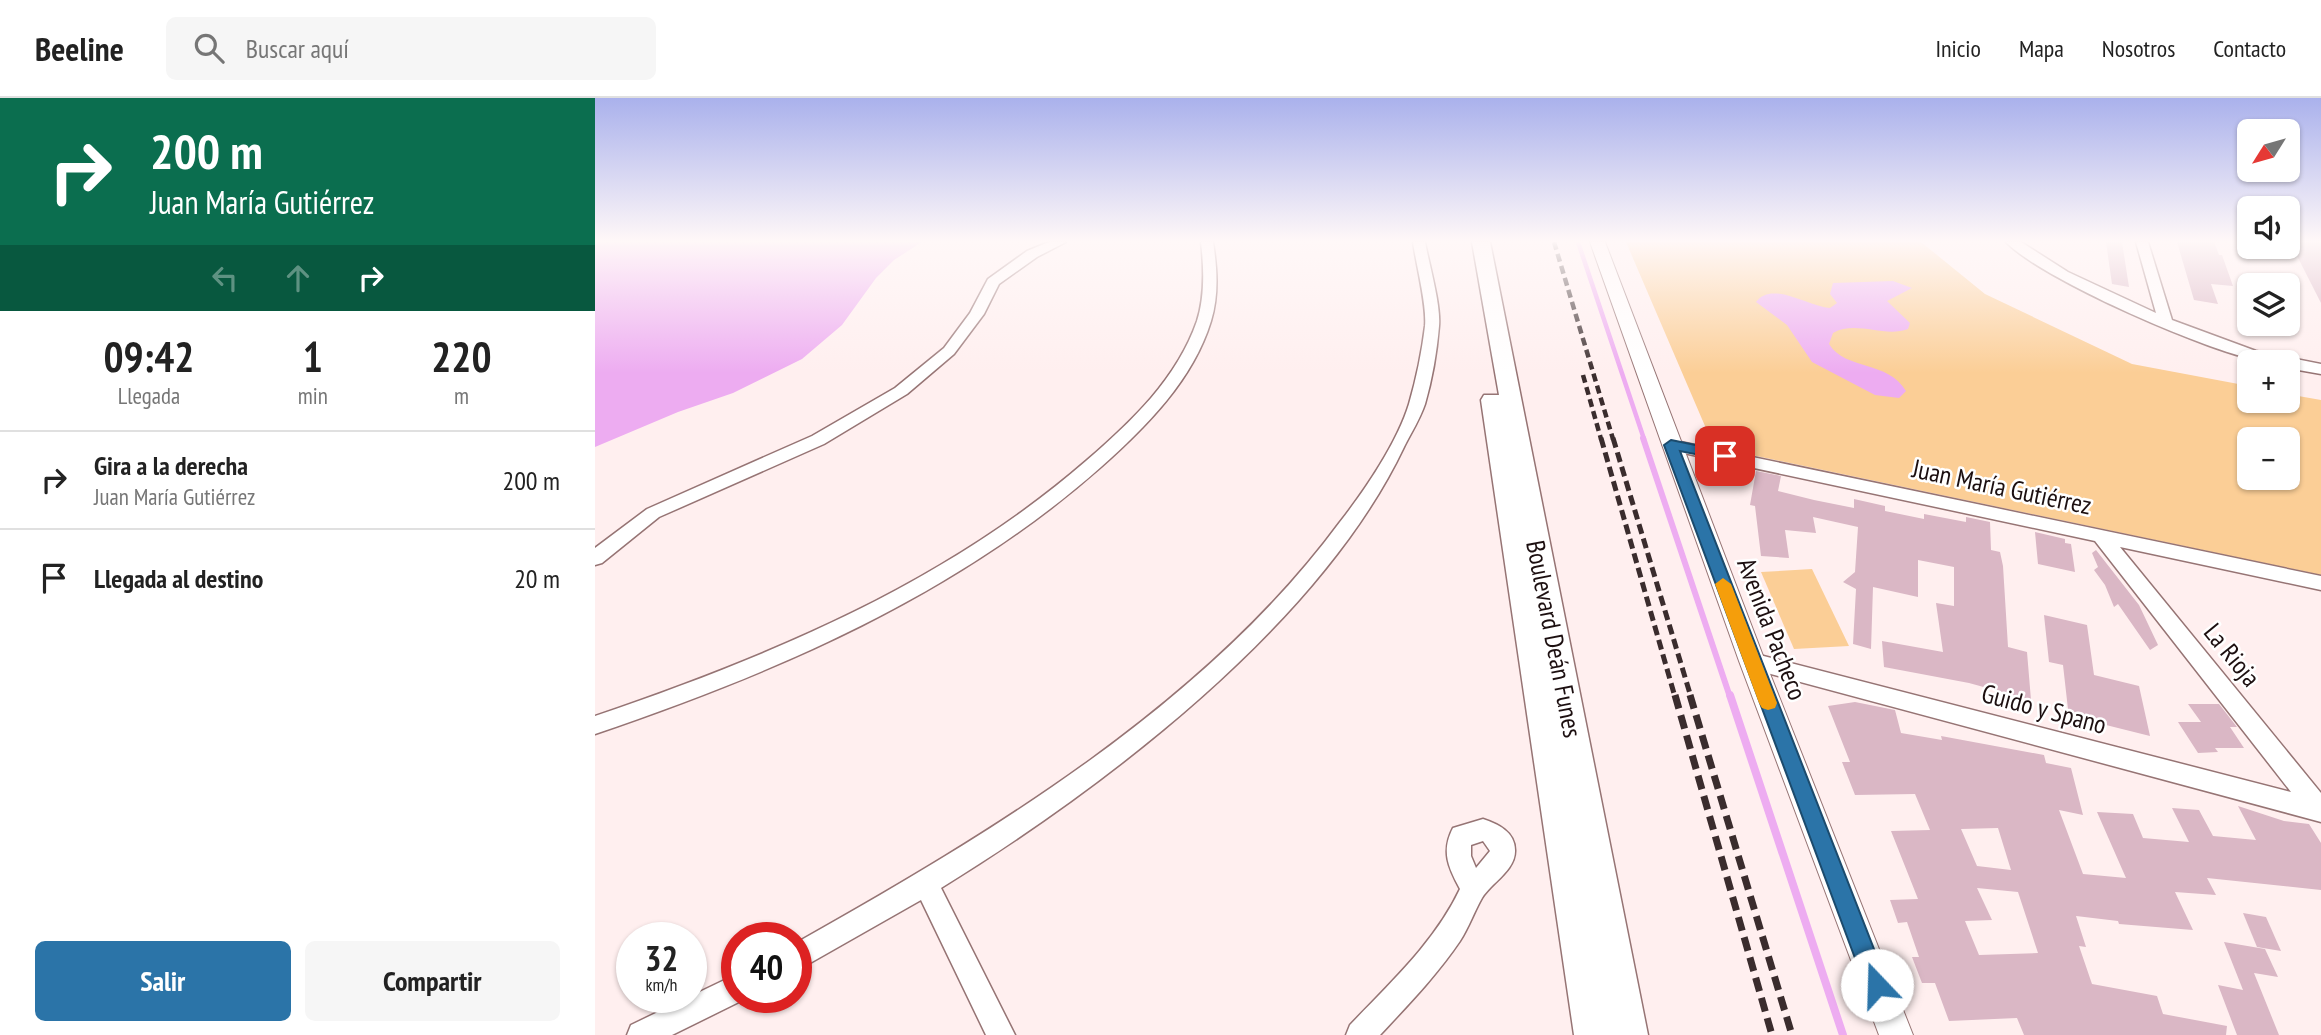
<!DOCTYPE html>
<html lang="es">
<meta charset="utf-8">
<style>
:root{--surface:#fff;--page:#f6f6f6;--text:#222;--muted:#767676;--line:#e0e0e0;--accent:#2b74a8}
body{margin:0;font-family:"PT Sans Narrow",sans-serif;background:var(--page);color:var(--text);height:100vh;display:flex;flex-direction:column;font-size:26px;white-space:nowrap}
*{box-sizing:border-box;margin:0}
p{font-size:23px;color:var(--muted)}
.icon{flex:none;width:38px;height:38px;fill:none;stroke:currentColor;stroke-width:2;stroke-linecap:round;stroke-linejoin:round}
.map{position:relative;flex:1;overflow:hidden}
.details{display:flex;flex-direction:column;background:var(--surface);width:595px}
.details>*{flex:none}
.banner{background:#0b6e4f;color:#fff;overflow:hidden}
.needle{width:46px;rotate:233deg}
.fabs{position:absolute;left:1642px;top:21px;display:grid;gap:14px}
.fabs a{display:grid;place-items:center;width:63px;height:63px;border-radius:10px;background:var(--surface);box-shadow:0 2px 5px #0004;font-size:35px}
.speed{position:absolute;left:21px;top:824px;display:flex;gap:14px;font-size:35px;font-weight:700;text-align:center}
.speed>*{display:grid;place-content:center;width:91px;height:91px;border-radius:50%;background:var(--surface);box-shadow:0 2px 5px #0004;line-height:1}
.speed small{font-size:18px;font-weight:400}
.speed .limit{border:10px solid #d22;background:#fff;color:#111}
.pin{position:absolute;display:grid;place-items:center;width:60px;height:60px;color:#fff;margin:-30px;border-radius:14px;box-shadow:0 4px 10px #0006}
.me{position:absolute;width:77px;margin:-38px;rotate:339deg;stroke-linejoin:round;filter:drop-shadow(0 0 5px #0008)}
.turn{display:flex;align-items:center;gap:24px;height:147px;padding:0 35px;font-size:32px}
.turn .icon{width:91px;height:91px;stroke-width:2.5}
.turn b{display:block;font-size:49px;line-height:60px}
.lanes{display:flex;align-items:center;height:66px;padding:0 35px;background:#0003;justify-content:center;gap:35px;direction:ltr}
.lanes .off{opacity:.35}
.eta{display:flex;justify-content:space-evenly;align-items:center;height:119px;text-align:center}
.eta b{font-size:42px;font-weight:700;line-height:49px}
.action{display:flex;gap:14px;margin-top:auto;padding:14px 35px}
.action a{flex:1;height:80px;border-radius:10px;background:var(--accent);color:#fff;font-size:28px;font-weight:700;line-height:80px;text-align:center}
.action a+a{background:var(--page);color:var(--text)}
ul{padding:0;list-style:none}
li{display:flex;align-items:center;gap:21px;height:98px;padding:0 35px;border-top:2px solid var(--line)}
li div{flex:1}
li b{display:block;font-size:26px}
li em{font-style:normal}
header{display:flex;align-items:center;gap:42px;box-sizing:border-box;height:98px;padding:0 35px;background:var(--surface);border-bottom:2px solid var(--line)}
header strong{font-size:33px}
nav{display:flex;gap:38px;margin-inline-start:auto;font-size:24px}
.search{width:490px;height:63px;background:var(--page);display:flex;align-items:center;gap:18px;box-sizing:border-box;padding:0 24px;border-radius:10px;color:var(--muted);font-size:26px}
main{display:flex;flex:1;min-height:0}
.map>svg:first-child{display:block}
.green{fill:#fbce96;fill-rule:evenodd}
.water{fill:#edacf1}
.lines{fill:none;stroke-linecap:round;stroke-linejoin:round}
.stream-far2{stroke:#edacf1;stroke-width:4.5}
.stream-far1{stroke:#edacf1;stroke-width:6}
.stream{stroke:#edacf1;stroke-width:8}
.building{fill:#dab7c5;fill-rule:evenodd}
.minor-casing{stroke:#967474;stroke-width:3}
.tertiary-casing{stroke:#967474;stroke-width:2}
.secondary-casing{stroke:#967474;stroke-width:3}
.minor{fill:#fff;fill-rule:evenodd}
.tertiary{fill:#fff;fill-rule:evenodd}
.secondary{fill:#fff;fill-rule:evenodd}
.rail-far2{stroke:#3a2c2d;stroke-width:4.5;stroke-dasharray:8 4.5;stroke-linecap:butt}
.rail-far1{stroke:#3a2c2d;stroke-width:5;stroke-dasharray:10 5;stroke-linecap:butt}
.rail{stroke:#3a2c2d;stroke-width:7;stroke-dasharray:14 7;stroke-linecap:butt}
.route{fill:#2b74a8;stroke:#1c4b6d;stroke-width:2}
.slow{fill:#f59e0b}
.labels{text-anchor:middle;stroke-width:5;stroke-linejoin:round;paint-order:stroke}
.street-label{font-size:26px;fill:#1c0f10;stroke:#fff}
</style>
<header>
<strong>Beeline</strong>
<div class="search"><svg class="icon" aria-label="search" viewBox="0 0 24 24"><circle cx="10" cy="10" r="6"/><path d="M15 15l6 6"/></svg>Buscar aquí</div>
<nav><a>Inicio</a><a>Mapa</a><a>Nosotros</a><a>Contacto</a></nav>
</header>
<main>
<section class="details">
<div class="banner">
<div class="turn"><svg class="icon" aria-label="right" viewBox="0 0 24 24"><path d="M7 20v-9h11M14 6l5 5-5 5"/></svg><div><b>200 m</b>Juan María Gutiérrez</div></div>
<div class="lanes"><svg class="icon off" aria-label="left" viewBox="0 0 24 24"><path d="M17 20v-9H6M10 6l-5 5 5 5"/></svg><svg class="icon off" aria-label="ahead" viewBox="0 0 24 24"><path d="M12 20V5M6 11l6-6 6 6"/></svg><svg class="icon" aria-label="right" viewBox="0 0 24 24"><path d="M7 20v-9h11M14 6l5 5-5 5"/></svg></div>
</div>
<div class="eta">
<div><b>09:42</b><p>Llegada</p></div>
<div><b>1</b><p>min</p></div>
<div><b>220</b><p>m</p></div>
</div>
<ul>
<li><svg class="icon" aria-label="right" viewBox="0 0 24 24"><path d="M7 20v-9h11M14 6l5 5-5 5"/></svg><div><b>Gira a la derecha</b><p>Juan María Gutiérrez</p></div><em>200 m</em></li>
<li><svg class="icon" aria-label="arrive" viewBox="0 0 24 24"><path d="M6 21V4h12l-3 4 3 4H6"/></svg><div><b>Llegada al destino</b></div><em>20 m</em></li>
</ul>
<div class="action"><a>Salir</a><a>Compartir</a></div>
</section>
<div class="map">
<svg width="1726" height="937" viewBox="0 0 1726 937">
<rect width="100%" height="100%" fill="#ffefef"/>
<g class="green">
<path d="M 1031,144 L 1326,144 L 1390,196 L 1537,266 L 1654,288 L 1654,303 L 1692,303 L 1692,296 L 1726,302 L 1726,477 L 1119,349 ZM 1654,341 L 1692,341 L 1692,380 L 1654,380 Z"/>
<polygon points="1217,471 1254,548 1199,551 1166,474"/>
</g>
<g class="water">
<polygon points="0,144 327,144 299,162 281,180 247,227 207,261 138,295 83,314 0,349"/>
<path d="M 1298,183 L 1317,190 L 1292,203 L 1315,225 L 1313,231 C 1289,240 1261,222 1238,235 L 1234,246 C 1251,273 1293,262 1311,293 L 1304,300 L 1280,297 L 1217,264 L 1192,227 L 1161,204 C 1177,182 1213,209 1235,210 L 1242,205 L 1235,196 L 1238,185 Z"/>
</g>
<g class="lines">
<polyline class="stream-far2" points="983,144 1049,341"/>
<polyline class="stream-far1" points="1048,340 1135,599"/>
<polyline class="stream" points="1135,597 1248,937"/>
</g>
<g class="building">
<polygon points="1511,144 1527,144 1534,189 1517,186"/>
<polygon points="1582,144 1619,144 1624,157 1627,157 1638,188 1616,186 1623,206 1599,202"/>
<polygon points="1695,144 1726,144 1726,205"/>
<polygon points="1161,373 1186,378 1183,393 1219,402 1259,410 1259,401 1290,408 1290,413 1329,421 1329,416 1371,424 1371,419 1395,424 1396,452 1405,454 1408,468 1413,549 1432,554 1436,602 1374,585 1289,569 1287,543 1348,554 1341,505 1359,508 1359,469 1323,462 1323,499 1278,489 1276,551 1258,546 1261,491 1248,484 1260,474 1263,429 1218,419 1221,435 1190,432 1194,460 1166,458 1160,408 1155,407"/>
<polygon points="1440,434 1470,441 1470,445 1476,446 1480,474 1443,466"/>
<polygon points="1501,452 1544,507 1563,547 1555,552 1523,506 1519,509 1510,487 1499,472 1503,469 1497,455"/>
<polygon points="1449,517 1492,527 1499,577 1544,588 1555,638 1499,624 1500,635 1475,629 1468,567 1454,564"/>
<path d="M 1260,604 L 1300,612 L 1306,635 L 1347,642 L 1346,638 L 1449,657 L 1451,665 L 1476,670 L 1488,717 L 1464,712 L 1488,776 L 1531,780 L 1502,714 L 1538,716 L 1548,740 L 1594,744 L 1577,710 L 1604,712 L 1618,738 L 1661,742 L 1643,708 L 1689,723 L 1714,726 L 1726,745 L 1726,792 L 1612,780 L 1621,797 L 1580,794 L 1598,832 L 1524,826 L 1523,823 L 1481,818 L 1491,849 L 1484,848 L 1497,886 L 1562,898 L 1568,916 L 1632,928 L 1631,937 L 1429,937 L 1422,920 L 1354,923 L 1340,885 L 1327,885 L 1317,859 L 1324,859 L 1312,824 L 1303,825 L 1295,802 L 1323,801 L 1296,733 L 1335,732 L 1320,696 L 1260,697 L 1247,664 L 1255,664 L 1233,608 ZM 1403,730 L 1416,772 L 1382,768 L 1366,731 ZM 1382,790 L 1423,794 L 1443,855 L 1384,857 L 1370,823 L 1397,822 Z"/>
<polygon points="1593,606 1624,606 1642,629 1635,629 1649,650 1620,650 1623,654 1603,655 1583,624 1606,624"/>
<polygon points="1648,815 1671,819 1686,853 1662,849"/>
<polygon points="1629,844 1670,851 1683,879 1659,875 1684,937 1642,937 1623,887 1648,892"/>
</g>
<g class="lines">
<defs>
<g id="minor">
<polygon points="454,144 471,144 442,159 404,186 389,216 359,256 312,296 229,346 64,419 7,465 0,467 0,450 52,411 217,338 300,290 349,250 375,215 393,181 432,153"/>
<path d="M 606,144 L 618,144 C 622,170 624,197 616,223 C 598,282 551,329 506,369 C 360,498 182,574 0,636 L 0,618 C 176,558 349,486 491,363 C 536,324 582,281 602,223 C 610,198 609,170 606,144 Z"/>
<path d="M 818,144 L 830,144 C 834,166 846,207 844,228 C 842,253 837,282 830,306 C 825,321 816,335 809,349 C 725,526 511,688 346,790 L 420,937 L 391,937 L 326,802 L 201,873 L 201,845 C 395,736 611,606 745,424 C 770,392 802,345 814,306 C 821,282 827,253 830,228 C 832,207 821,166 818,144 Z"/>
<path d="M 1411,144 L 1426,144 L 1473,174 L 1561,215 L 1541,144 L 1553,144 L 1577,222 L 1661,253 L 1726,266 L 1726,276 L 1692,270 L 1692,264 C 1685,264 1678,265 1671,264 C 1619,257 1446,181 1411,144 Z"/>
<polygon points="1076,342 1726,478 1726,492 1525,449 1726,695 1726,724 1150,569 1146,563 1150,557 1157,555 1696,694 1500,443 1070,351 1068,347"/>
<path d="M 888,721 C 903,726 920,734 920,752 C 921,772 896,785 887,800 C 879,814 874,829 865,843 C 842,877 813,907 785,937 L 751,937 L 755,927 C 795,885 840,844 865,791 C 853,769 846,753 858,730 ZM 888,743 L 895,753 L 881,770 L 876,758 L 876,747 Z"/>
<polygon points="142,876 142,900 152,900 77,937 32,937 36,927"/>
</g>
<polygon id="tertiary" points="995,144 1010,144 1170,563 1318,937 1284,937 1144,563"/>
<polygon id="secondary" points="877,144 895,144 1053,937 979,937 886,302 889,297 904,297"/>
</defs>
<use href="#minor" class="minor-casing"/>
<use href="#tertiary" class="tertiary-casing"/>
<use href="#secondary" class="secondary-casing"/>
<use href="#minor" class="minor"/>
<use href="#tertiary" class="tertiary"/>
<use href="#secondary" class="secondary"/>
<g class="rail-far2">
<polyline points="959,144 1018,341"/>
<polyline points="988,277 1006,341"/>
</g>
<g class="rail-far1">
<polyline points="1006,340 1080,599"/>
<polyline points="1018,340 1096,599"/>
</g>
<g class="rail">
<polyline points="1080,597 1177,937"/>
<polyline points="1095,597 1197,937"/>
</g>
</g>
<linearGradient id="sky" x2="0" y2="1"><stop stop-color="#aab1ec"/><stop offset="0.52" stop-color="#fff8f8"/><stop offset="1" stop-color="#fff8f8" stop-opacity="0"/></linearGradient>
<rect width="1726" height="275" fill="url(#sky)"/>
<polygon class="route" points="1076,342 1130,353 1137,358 1130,362 1085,353 1293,887 1290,895 1282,899 1273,895 1270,887 1069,347"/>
<polygon class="slow" points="1128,480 1136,486 1182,605 1180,610 1173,612 1167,610 1164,605 1120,486"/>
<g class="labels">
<g class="street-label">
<text transform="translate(1407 389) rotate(12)" y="9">Juan María Gutiérrez</text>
<text transform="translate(1177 531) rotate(69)" y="9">Avenida Pacheco</text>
<text transform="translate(959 541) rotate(79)" y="9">Boulevard Deán Funes</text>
<text transform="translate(1637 557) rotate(51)" y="9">La Rioja</text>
<text transform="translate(1449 611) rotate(15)" y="9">Guido y Spano</text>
</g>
</g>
</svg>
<div class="fabs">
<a><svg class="needle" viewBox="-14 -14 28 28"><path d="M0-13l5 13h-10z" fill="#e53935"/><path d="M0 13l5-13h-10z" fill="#767676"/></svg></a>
<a><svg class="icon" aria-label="sound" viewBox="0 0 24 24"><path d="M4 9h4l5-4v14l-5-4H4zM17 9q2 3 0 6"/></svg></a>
<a><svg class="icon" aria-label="layers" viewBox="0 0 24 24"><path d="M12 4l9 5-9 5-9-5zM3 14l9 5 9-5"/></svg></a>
<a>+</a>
<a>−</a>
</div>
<div class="speed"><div>32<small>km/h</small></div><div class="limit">40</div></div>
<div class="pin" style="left:1130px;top:358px;background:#d93025"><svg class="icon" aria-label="arrive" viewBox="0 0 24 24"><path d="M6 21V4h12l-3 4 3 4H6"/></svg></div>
<svg class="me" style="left:1282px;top:887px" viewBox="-20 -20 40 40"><circle r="19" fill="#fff"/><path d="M0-13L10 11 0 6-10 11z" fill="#2b74a8"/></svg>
</div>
</main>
